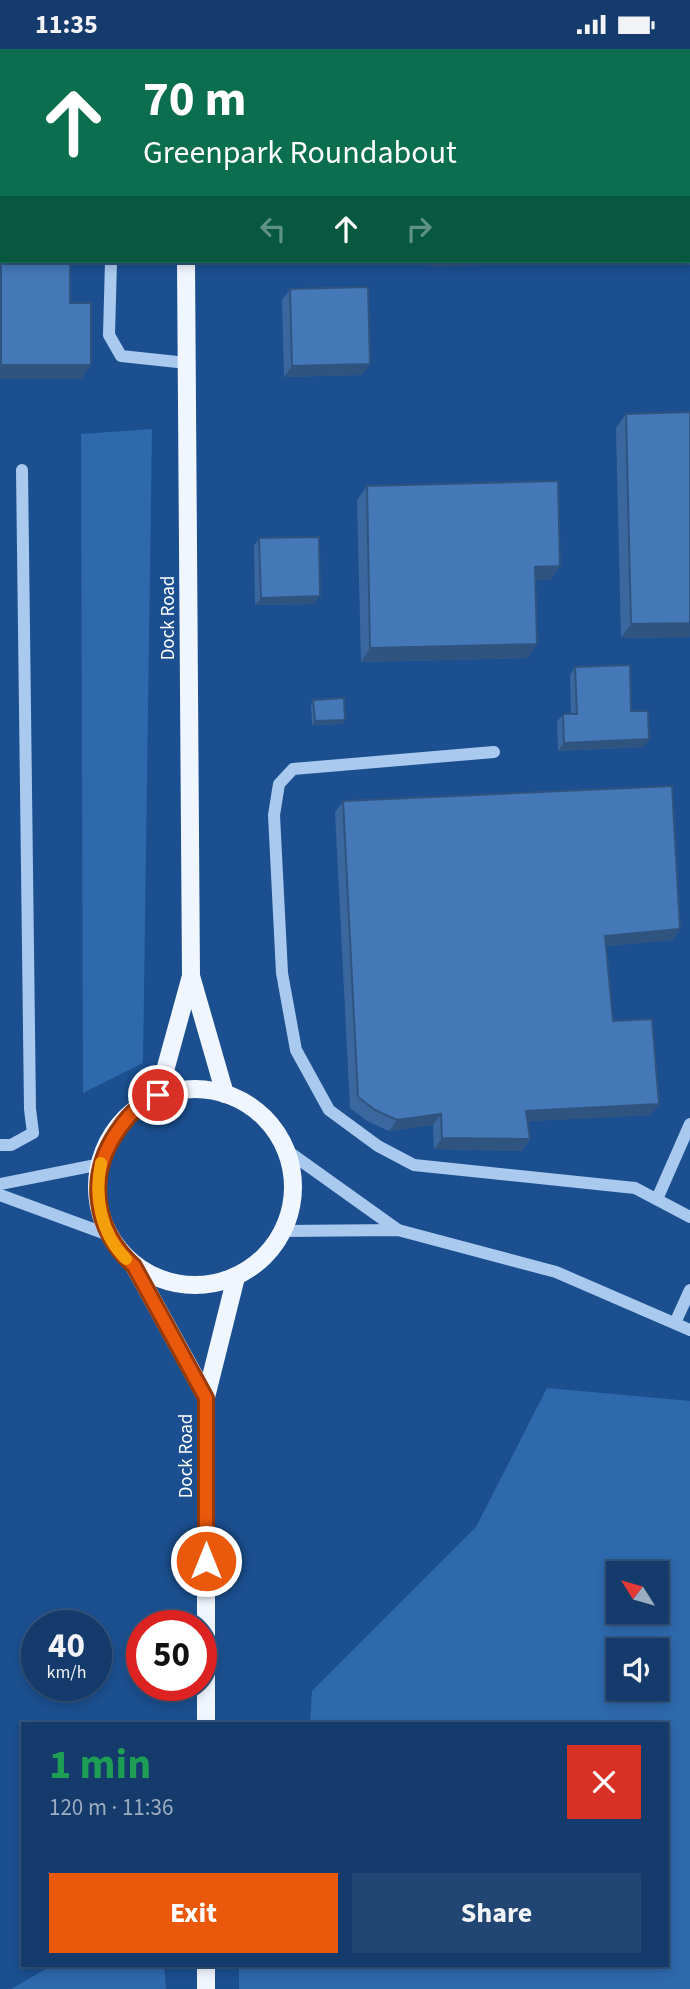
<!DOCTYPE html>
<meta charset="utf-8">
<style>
:root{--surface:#143b6b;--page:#214673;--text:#f1f3f6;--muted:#9dadc1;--line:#33557e;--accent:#ea580c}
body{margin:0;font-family:"Source Sans 3",sans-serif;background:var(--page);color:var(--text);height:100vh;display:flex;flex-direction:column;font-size:26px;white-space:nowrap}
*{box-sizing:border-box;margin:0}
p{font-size:23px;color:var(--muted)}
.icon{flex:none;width:38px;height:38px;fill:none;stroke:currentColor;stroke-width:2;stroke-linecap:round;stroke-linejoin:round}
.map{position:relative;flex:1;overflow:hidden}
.drawer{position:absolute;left:21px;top:1673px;width:648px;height:245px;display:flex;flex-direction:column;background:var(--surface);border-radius:0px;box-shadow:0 4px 10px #0003,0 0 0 2px var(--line)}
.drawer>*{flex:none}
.banner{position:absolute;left:0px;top:0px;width:691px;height:214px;box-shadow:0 4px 10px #0003,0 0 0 2px var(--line);background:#0b6e4f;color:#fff;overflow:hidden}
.needle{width:46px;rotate:307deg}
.controls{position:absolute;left:606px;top:1512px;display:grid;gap:14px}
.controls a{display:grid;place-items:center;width:63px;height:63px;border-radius:0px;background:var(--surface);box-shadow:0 4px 10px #0003,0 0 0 2px var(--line);font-size:35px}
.speed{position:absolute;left:21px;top:1561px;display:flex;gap:14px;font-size:35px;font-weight:700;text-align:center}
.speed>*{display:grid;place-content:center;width:91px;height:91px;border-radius:50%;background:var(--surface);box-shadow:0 4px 10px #0003,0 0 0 2px var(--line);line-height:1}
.speed small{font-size:18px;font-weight:400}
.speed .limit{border:10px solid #d22;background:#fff;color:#111}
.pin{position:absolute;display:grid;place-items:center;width:60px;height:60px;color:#fff;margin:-30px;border:4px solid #fff;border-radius:50%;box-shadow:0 2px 7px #0007}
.me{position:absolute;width:77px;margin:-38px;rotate:0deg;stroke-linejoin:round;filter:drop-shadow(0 0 5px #0008)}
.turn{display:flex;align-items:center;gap:24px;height:147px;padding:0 28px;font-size:32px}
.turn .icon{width:91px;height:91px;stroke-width:2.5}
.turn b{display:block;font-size:49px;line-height:60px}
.lanes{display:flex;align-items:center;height:66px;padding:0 28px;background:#0003;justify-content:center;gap:35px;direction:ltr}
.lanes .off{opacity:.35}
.round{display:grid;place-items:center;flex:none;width:74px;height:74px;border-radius:0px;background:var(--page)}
.head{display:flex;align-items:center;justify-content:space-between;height:119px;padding:0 28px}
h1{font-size:42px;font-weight:700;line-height:52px;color:#1e9e55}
.button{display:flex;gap:14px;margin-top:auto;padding:14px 28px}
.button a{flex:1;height:80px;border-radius:0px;background:var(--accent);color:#fff;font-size:28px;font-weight:700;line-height:80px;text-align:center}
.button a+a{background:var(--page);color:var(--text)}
.status{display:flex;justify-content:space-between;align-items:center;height:49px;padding:0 35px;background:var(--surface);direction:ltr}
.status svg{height:19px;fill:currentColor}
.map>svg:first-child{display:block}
.green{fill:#2e69ad;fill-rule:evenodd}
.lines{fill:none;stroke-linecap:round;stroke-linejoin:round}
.minor{stroke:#a9c9ee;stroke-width:12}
.major{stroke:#f0f6ff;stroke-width:18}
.wall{fill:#3a679d}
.shaded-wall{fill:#305480}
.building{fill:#4478b7;stroke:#305480;stroke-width:2}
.route-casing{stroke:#983908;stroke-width:18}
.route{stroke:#ea580c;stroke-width:12}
.slow{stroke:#f59e0b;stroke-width:12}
.labels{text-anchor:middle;stroke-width:7;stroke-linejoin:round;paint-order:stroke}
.street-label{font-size:19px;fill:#fff;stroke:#1b4f8f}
</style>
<div class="status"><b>11:35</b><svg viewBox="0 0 49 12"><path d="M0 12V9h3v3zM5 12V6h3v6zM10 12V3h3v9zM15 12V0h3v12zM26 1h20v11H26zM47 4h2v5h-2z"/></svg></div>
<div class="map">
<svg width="690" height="1940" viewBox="0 0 690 1940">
<rect width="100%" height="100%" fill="#1b4f8f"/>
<g class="green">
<polygon points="152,380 143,1014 83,1044 81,385"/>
<path d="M 547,1339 L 690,1352 L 690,1940 L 239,1940 L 239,1916 L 667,1916 L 667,1675 L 310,1675 L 312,1642 L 476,1478 ZM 618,1524 L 656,1524 L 656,1563 L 618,1563 ZM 618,1601 L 656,1601 L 656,1640 L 618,1640 Z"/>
<polygon points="53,1916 164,1916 166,1940 11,1940"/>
</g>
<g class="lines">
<g class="minor">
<polyline points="111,212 109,286 121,307 187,314"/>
<polyline points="494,703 293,720 279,735 274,766 282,924 296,1001 329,1061 378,1097 414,1116 635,1139 690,1168"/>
<polyline points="0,1096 11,1096 33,1084 30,1060 22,421"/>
<polyline points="286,1101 398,1181"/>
<polyline points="0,1135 101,1115"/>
<polyline points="0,1146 109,1186"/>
<polyline points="657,1150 690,1075"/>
<polyline points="282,1182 398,1181 556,1223 690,1281"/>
<polyline points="675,1274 690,1241"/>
</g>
<g class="major">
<polyline points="185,0 185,2"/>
<polyline points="191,927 225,1045"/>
<circle cx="195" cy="1138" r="98"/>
<polyline points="158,1047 191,927 186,212"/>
<polyline points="134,1217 206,1348"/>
<polyline points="206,1675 206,1348 236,1228"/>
<polyline points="206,1916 206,1940"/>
</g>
</g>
<g class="wall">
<polygon points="1,112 70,254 81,330 0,330 0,114"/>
<polygon points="290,240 362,326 284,328 282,251"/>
<polygon points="626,365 690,588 621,589 616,379"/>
<polygon points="367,437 560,517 550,531 536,531 528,609 361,613 357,451"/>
<polygon points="259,489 314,555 255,556 254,497"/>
<polygon points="575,618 631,662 644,698 558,702 557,673 563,665 571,665 570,626"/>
<polygon points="313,651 345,671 342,675 312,676 311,655"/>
<polygon points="343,752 680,880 672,891 606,897 613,972 651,1066 527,1072 530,1090 522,1102 434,1100 433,1076 389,1082 367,1072 350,1059 335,763"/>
<polygon points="23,1777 23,1854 20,1854 20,1781"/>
</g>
<g class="shaded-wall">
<polygon points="435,212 530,212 529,214 431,218"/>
<polygon points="370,315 362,326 284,328 292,317"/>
<polygon points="1,316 91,316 81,330 0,330 0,318"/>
<polygon points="560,517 550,531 526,531 535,518"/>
<polygon points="320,547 314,555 255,556 261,549"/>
<polygon points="690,574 690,588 621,589 631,575"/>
<polygon points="537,595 528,609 361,613 370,599"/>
<polygon points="345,671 342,675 312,676 315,672"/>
<polygon points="649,690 644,698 558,702 564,694"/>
<polygon points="680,880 672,891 598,898 605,887"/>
<polygon points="659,1055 651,1066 518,1073 526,1062"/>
<polygon points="441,1065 433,1076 389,1082 397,1071"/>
<polygon points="442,1089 530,1090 522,1102 434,1100"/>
</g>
<g class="building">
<polygon points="1,112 2,212 70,212 70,254 91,254 91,316 1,316"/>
<polygon points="368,238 370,315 292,317 290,240"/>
<polygon points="690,363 690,574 631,575 626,365"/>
<polygon points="558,432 560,517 535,518 537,595 370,599 367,437"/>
<polygon points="319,488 320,547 261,549 259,489"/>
<polygon points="630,616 631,662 648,662 649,690 564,694 563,665 577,665 575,618"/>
<polygon points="344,649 345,671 315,672 313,651"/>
<polygon points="672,737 680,880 605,887 613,972 652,970 659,1055 526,1062 530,1090 442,1089 441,1065 397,1071 375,1061 358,1048 343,752"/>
</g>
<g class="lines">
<defs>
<path id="route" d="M 158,1046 C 152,1050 145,1053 139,1058 C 131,1064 123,1074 117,1083 C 87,1127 93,1180 134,1217 L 206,1349 L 206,1512"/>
</defs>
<use href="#route" class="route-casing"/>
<use href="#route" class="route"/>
<path class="slow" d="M 101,1114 C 94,1147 101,1186 126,1210"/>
</g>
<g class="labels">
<g class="street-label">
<text transform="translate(167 569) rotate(-90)" y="7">Dock Road</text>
<text transform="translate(185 1407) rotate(-90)" y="7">Dock Road</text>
</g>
</g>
</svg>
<div class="controls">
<a><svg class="needle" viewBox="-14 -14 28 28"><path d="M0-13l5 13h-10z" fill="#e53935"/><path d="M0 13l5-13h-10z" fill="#9dadc1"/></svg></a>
<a><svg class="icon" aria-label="sound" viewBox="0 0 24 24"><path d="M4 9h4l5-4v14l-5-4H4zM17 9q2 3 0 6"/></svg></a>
</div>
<div class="speed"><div>40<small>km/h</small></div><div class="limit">50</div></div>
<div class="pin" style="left:158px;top:1046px;background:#d93025"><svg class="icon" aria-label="arrive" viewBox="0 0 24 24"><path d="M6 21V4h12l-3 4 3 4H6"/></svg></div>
<svg class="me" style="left:206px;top:1512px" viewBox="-20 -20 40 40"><circle r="17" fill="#ea580c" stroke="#fff" stroke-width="3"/><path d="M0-11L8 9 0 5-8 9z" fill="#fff"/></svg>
<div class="banner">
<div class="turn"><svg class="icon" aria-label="ahead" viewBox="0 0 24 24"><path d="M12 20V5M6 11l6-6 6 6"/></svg><div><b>70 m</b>Greenpark Roundabout</div></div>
<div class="lanes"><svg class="icon off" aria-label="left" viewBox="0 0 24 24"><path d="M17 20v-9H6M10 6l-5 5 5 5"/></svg><svg class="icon" aria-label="ahead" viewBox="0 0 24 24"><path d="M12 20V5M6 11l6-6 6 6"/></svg><svg class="icon off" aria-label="right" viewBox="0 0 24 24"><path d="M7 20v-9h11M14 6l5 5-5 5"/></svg></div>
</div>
<section class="drawer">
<div class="head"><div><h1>1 min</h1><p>120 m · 11:36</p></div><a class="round" style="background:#d93025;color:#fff"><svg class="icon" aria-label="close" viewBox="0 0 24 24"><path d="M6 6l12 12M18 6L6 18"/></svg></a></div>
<div class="button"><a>Exit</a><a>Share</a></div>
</section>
</div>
